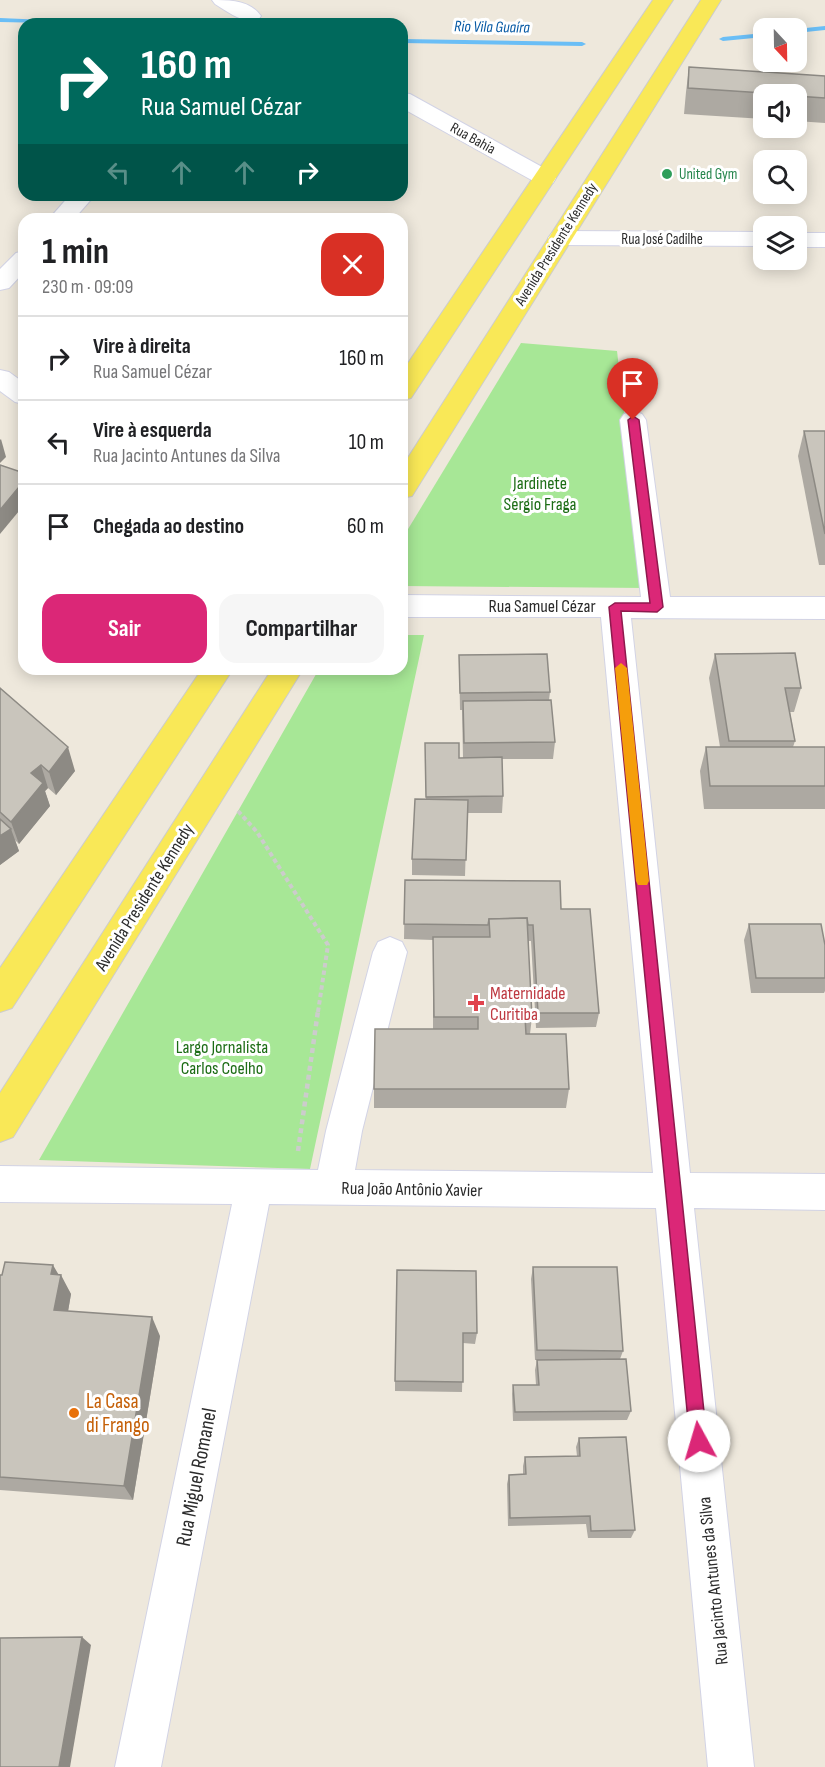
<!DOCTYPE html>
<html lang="pt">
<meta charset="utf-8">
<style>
:root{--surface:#fff;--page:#f6f6f6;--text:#202124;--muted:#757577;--line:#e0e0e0;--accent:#db2777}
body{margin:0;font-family:"Sofia Sans Condensed",sans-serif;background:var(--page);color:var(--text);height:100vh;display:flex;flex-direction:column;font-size:22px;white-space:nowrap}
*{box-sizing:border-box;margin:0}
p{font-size:20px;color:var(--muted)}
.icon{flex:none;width:33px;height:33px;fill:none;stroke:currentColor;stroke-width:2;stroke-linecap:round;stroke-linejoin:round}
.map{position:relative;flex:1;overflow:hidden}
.sheet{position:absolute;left:18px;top:213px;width:390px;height:462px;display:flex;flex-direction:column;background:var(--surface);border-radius:18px;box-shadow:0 3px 15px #0003}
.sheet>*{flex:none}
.banner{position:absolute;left:18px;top:18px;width:390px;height:183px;border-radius:18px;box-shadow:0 3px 15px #0003;background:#00695c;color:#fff;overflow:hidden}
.needle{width:39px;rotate:158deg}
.tools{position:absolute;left:753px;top:18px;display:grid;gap:12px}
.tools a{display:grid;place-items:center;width:54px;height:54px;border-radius:12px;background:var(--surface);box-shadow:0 3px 15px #0003;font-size:30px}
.pin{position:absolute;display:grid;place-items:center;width:51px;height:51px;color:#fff;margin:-62px -26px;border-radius:50% 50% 50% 0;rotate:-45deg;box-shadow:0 0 6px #0007}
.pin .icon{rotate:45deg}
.me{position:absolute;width:66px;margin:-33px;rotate:354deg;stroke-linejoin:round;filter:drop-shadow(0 0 4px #0008)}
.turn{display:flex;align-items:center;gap:21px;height:126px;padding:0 24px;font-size:27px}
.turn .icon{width:78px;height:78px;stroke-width:2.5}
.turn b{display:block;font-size:42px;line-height:51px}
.lanes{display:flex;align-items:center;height:57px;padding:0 24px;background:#0003;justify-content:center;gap:30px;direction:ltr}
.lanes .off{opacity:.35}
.round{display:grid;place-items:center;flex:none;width:63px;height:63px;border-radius:18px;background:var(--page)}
.head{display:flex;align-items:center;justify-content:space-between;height:102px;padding:0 24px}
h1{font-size:36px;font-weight:700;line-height:45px}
.button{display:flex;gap:12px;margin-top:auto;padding:12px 24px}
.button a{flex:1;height:69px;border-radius:18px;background:var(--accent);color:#fff;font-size:24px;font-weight:700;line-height:69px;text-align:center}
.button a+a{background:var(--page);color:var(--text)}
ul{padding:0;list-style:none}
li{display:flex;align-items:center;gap:18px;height:84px;padding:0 24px;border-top:2px solid var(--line)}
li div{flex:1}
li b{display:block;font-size:22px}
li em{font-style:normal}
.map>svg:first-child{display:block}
.green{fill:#a7e796}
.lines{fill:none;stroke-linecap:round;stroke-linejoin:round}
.stream{fill:#6abef6;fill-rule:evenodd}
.minor-casing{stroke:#d2d3e5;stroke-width:2}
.major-casing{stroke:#ccc;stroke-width:2}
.path-far1{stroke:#ccc;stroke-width:4;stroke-dasharray:4.5 3;stroke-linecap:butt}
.path{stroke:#ccc;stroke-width:4.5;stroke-dasharray:5 4;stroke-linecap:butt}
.minor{fill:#fff;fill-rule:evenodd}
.major{fill:#f9e857;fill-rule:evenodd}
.wall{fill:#ada9a2}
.shaded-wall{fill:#8d8a84}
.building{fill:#c9c5bc;stroke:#8d8a84;stroke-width:1.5}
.route{fill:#db2777;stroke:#8e194d;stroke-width:1.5}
.slow{fill:#f59e0b}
.leisure-dot{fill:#2e9e5b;stroke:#fff;stroke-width:2}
.health-dot{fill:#e0444e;stroke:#fff;stroke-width:2}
.food-dot{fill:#e8710a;stroke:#fff;stroke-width:2}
.labels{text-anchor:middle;stroke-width:6;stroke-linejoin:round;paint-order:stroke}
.far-street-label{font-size:15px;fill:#2b2b2b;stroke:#fff}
.far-leisure-label{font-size:15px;fill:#27864d;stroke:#fff;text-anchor:start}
.far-water-label{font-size:16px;font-style:italic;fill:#0659a4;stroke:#fff}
.park-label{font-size:18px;fill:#1d6d16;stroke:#fff}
.street-label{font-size:18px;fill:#2b2b2b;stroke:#fff}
.health-label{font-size:18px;fill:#be3a42;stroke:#fff;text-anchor:start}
.near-food-label{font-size:21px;fill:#c56008;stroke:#fff;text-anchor:start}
.near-street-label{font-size:21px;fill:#2b2b2b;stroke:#fff}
</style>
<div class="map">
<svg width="825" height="1767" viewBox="0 0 825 1767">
<rect width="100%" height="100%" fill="#eee8dc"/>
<g class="green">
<polygon points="521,343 617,351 645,588 402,586 402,539"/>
<polygon points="402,635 424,635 310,1169 39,1160 319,669 402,669"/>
</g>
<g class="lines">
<g class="stream">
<polygon points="0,18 92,22 96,24 0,22"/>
<polygon points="825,26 825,30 796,33 796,29"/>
<polygon points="764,33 764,37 723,41 719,39 723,37"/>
<polygon points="402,39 582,42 586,44 582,46 402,43"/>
</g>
<defs>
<g id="minor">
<path d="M 212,0 C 229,0 250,0 261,16 L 258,20 C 243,24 228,12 215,4 Z"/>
<polygon points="402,93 410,94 553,173 556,178 553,183 545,185 537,183 402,108"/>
<polygon points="70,195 95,195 74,219 49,219"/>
<polygon points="560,231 764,232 764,246 560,245 552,243 548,238 552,233"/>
<rect x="796" y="233" width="29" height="14"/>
<polygon points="24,251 24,272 9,288 0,290 0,269 16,253"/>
<polygon points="0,370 9,372 24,383 24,404 15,402 0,391"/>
<polygon points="633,411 642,414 646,420 670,597 825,597 825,619 631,618 690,1173 825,1174 825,1210 694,1208 754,1767 708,1767 656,1208 269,1204 161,1767 115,1767 232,1204 0,1202 0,1166 318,1170 326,1131 373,952 378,942 390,937 402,942 407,952 362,1131 355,1170 653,1173 601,617 402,617 402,595 641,597 620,420 624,414"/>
</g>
<g id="major">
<polygon points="653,0 673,0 411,398 402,400 402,372"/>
<polygon points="701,0 721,0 412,496 402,498 402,467"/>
<polygon points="202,669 233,669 12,1008 0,1012 0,968"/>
<polygon points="272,669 303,669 13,1137 0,1142 0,1093"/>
</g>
</defs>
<use href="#minor" class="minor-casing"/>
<use href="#major" class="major-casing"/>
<polyline class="path-far1" points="238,811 257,832 328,945 318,1012"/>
<polyline class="path" points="298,1151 318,1011"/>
<use href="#minor" class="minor"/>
<use href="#major" class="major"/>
</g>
<g class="wall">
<polygon points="689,67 825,76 825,123 796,121 796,94 764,94 764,119 684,114 686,92"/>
<polygon points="804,431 825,431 825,565 819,565 798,456"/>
<polygon points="715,654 801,688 794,712 790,712 795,741 793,747 825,747 825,809 704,809 700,771 706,747 720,747 709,678"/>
<polygon points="459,655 550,692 549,700 555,742 553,759 502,759 503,796 502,813 467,813 465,876 412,875 412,859 426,799 425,743 459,758 463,758 462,710 460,710"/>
<polygon points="0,688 75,771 56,795 48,788 45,791 50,806 19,844 15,840 19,851 0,865"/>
<polygon points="405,880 561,909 599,1013 596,1027 536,1028 531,941 528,941 532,1017 530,1034 569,1089 566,1108 374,1108 374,1089 433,1029 433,940 404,939"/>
<polygon points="749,924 825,945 825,991 824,993 751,993 744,940"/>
<polygon points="533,1267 623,1351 620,1359 631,1411 627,1420 513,1421 512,1394 513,1385 536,1385 535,1370 537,1360 535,1360 531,1279"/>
<polygon points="476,1271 477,1333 475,1344 463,1343 462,1392 395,1391 395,1381"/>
<polygon points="0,1275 59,1275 71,1294 68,1311 160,1336 133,1500 0,1490"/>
<polygon points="579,1438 635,1530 631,1538 588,1538 586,1524 508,1526 507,1484 509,1475 523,1474 523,1466 525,1457 577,1456 576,1447"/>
</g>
<g class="shaded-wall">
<polygon points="1,439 6,457 0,463 0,440"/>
<polygon points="24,481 24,505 0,534 0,510"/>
<polygon points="68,747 75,771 56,795 49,772"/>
<polygon points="41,765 48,788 45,791 50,806 19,844 11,822 31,773"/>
<polygon points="11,829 19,851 0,865 0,836"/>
<polygon points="53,1265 60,1277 61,1275 71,1294 65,1329 54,1310 51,1274"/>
<polygon points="152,1317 160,1336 133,1500 124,1486"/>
<polygon points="82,1637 91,1645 70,1767 59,1767"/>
</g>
<g class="building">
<polygon points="689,67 825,76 825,98 796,96 796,94 780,94 688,88"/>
<polygon points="804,431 825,431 825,534"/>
<polygon points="0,465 24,473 24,481 0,510"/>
<polygon points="795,653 801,688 785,688 795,741 729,741 715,654"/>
<polygon points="547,654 550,692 460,693 459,655"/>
<polygon points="0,688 68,747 49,772 41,765 31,773 43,783 11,822 0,812"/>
<polygon points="551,700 555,742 464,743 463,701"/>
<polygon points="425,743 459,743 459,758 502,757 503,796 426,797"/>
<polygon points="706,747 825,747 825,786 710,786"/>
<polygon points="415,799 468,800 466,860 412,859"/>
<polygon points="0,819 11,829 0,836"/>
<polygon points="405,880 560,881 561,909 590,909 599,1013 538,1013 533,925 528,925 527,918 489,919 488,925 404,924"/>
<polygon points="527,918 532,1017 525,1017 526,1034 566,1034 569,1089 374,1089 375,1029 478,1029 478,1017 434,1017 433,937 490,937 489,919"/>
<polygon points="749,924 821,924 825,945 825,978 756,978"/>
<polygon points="5,1262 53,1265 51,1274 61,1275 54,1310 152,1317 124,1486 0,1477 0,1275 2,1275"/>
<polygon points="533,1267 617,1267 623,1351 537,1350"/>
<polygon points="397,1270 476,1271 477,1333 463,1333 463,1382 395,1381"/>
<polygon points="626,1359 631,1411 515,1412 513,1385 539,1385 537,1360"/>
<polygon points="626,1437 635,1530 591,1531 590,1516 510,1518 509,1475 526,1474 525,1457 580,1456 579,1438"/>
<polygon points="82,1637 59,1767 0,1767 0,1638"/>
</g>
<polygon class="route" points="633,416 639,420 663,607 657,612 621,611 707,1441 705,1447 699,1449 693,1447 690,1441 609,607 615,603 650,603 628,420"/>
<polygon class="slow" points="621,663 627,668 649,881 647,885 638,885 636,881 615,668"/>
<circle class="leisure-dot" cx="667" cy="174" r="6"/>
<path class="health-dot" d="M473 994h6v6h6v6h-6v6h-6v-6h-6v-6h6z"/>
<circle class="food-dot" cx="74" cy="1413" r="6"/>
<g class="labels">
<g class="far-street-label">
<text transform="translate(473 138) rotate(29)" y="5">Rua Bahia</text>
<text x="662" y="244">Rua José Cadilhe</text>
<text transform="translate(556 244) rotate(-58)" y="5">Avenida Presidente Kennedy</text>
</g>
<g class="far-leisure-label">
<text x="679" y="179">United Gym</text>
</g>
<g class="far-water-label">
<text transform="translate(492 26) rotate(1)" y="6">Rio Vila Guaíra</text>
</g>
<g class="park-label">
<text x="540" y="489">Jardinete<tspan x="540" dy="21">Sérgio Fraga</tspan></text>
<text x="222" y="1053">Largo Jornalista<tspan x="222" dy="21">Carlos Coelho</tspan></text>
</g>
<g class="street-label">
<text x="542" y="612">Rua Samuel Cézar</text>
<text transform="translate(144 897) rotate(-58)" y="6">Avenida Presidente Kennedy</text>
<text transform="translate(412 1189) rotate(1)" y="6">Rua João Antônio Xavier</text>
<text transform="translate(713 1581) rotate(-96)" y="6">Rua Jacinto Antunes da Silva</text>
</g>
<g class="health-label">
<text x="490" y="999">Maternidade<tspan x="490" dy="21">Curitiba</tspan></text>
</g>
<g class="near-food-label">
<text x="86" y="1408">La Casa<tspan x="86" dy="24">di Frango</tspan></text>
</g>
<g class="near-street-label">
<text transform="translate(196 1477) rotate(-79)" y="7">Rua Miguel Romanel</text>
</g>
</g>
</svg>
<div class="tools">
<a><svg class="needle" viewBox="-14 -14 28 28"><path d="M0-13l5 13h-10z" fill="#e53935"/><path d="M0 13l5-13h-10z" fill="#757577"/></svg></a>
<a><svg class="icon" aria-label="sound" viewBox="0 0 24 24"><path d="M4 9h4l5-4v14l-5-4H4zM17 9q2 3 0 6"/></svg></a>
<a><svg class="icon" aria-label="search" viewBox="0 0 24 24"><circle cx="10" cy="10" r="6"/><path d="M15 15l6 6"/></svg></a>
<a><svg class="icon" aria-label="layers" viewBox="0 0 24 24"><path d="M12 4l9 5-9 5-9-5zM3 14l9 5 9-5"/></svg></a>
</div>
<div class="pin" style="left:633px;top:420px;background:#d93025"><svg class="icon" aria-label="arrive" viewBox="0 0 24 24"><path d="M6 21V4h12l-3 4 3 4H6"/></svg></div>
<svg class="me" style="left:699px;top:1441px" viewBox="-20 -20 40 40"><circle r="19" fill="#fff"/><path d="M0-13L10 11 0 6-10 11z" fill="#db2777"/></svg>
<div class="banner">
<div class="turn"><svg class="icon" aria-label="right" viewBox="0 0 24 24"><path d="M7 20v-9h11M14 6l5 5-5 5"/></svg><div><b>160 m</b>Rua Samuel Cézar</div></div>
<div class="lanes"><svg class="icon off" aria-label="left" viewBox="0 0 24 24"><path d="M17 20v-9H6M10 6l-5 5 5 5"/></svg><svg class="icon off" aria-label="ahead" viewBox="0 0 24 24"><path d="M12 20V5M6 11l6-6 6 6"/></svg><svg class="icon off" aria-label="ahead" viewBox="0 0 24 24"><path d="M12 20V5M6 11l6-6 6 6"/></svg><svg class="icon" aria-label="right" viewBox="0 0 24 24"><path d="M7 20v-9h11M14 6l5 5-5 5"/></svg></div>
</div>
<section class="sheet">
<div class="head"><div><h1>1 min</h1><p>230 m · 09:09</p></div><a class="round" style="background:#d93025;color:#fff"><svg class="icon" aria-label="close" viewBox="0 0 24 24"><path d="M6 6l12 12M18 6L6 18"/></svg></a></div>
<ul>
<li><svg class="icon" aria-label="right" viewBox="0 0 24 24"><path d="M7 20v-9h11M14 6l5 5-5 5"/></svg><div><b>Vire à direita</b><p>Rua Samuel Cézar</p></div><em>160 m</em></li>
<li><svg class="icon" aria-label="left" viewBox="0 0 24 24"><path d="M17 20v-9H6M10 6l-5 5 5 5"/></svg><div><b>Vire à esquerda</b><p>Rua Jacinto Antunes da Silva</p></div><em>10 m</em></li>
<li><svg class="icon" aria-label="arrive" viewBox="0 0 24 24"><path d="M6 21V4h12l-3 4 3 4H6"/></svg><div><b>Chegada ao destino</b></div><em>60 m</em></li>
</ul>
<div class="button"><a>Sair</a><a>Compartilhar</a></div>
</section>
</div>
